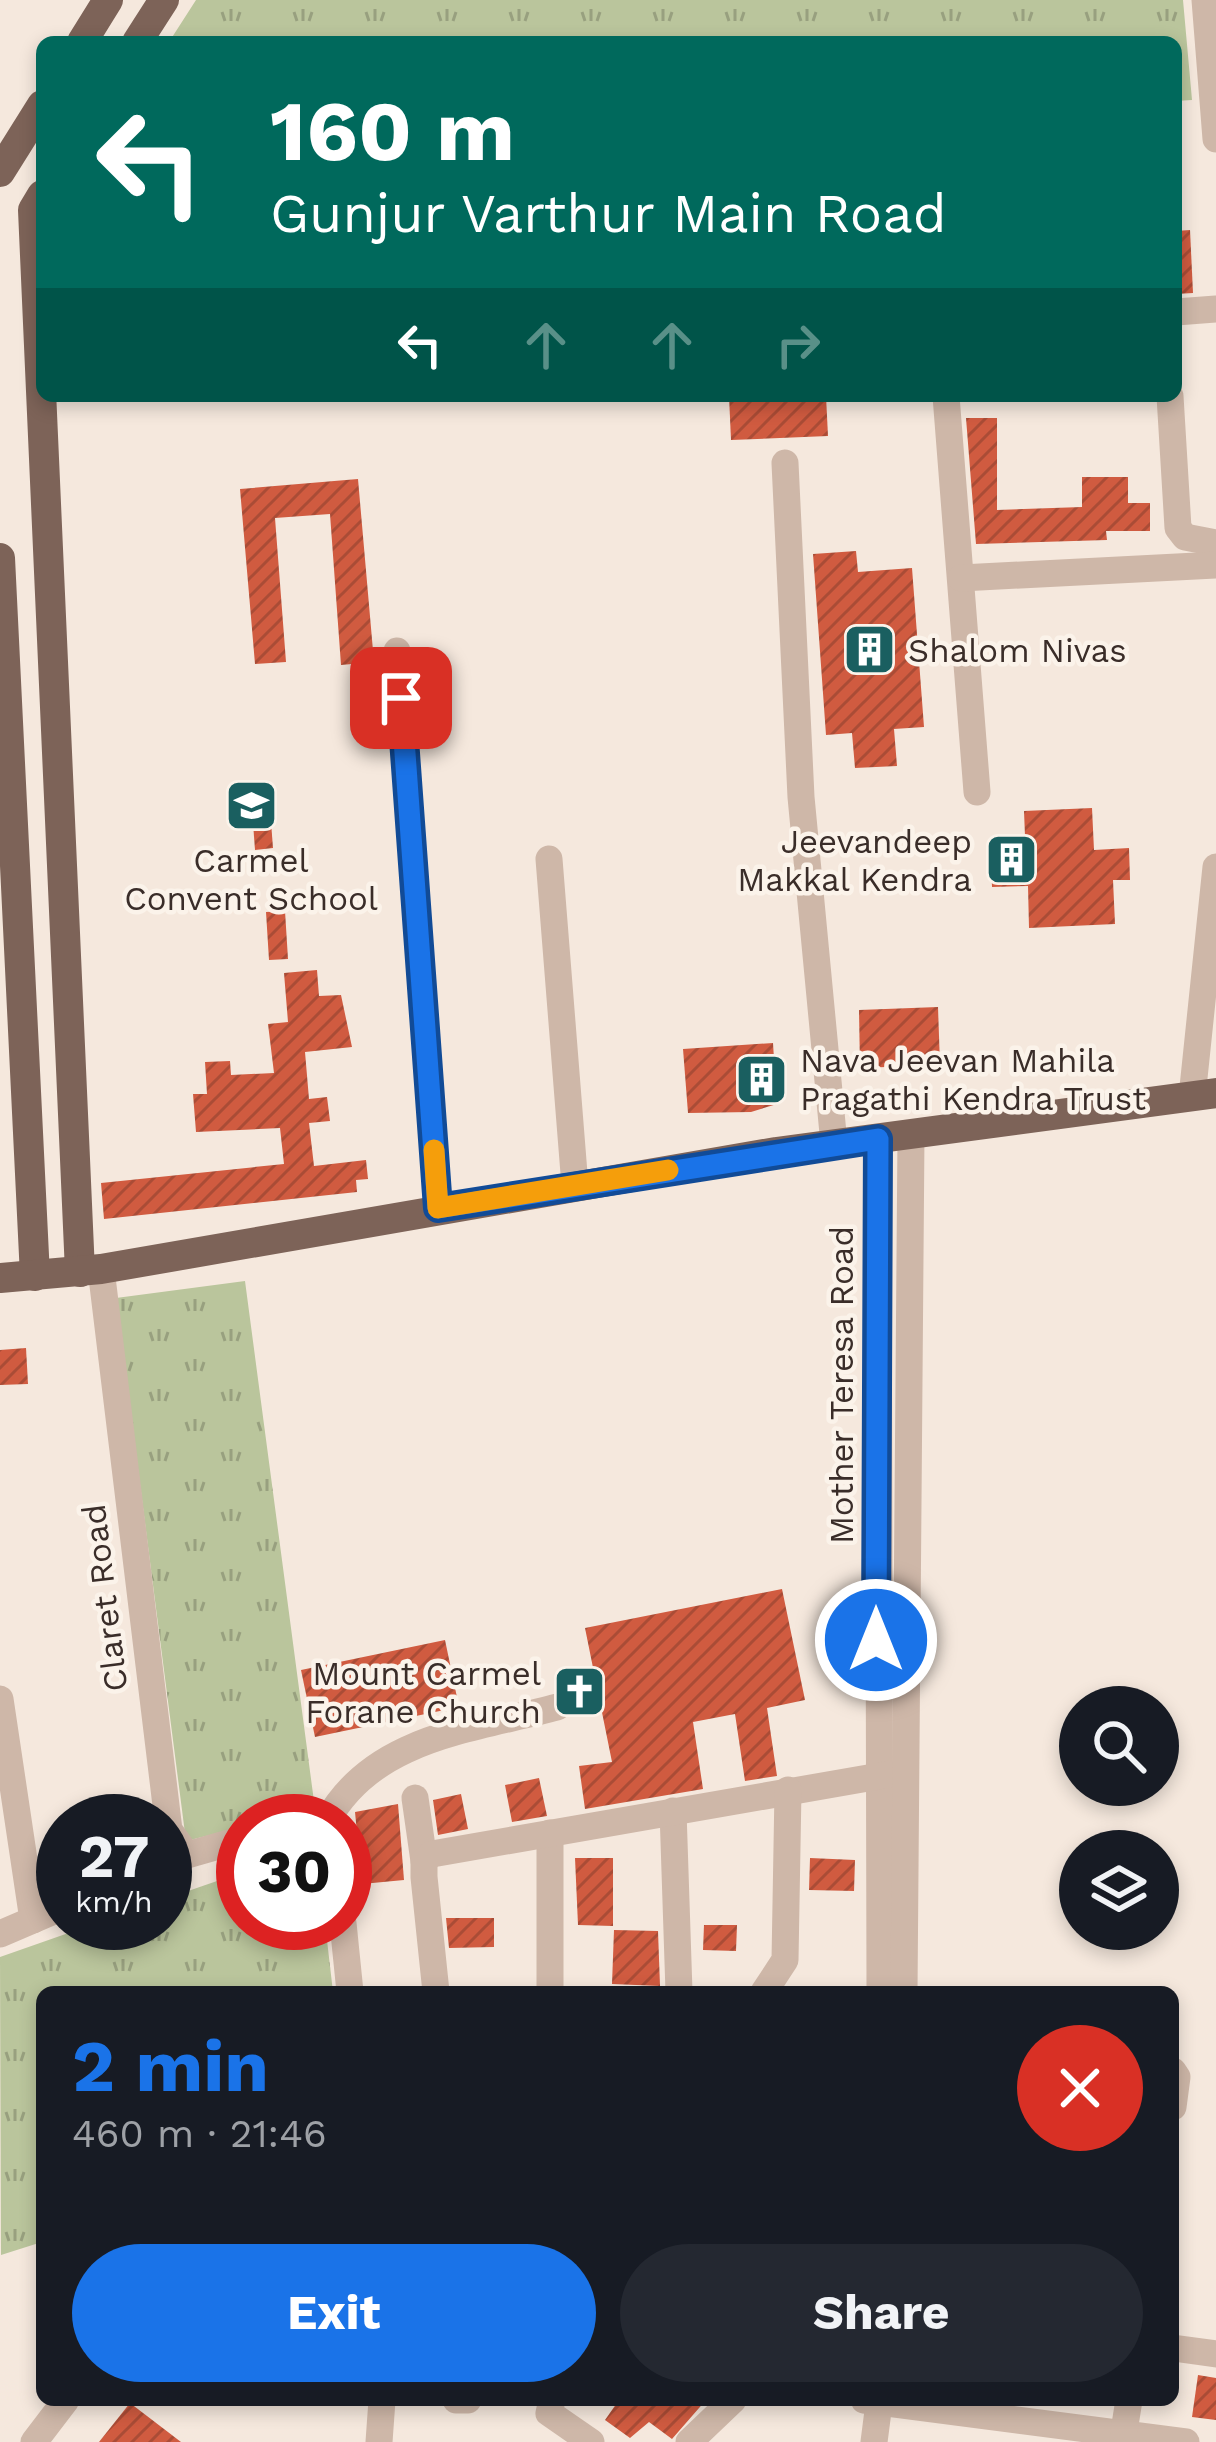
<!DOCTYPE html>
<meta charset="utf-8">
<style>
:root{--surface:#171b24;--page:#242831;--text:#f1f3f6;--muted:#9ea1a6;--accent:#1a73e8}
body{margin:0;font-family:"Work Sans",sans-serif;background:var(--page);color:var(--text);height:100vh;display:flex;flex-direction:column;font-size:45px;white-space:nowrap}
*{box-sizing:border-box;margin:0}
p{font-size:39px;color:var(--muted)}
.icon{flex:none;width:66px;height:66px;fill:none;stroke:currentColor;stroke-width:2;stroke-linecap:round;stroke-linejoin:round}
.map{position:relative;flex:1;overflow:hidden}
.drawer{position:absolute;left:36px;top:1986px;width:1143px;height:420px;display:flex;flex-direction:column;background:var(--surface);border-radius:18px;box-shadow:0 6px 18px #0003}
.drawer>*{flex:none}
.top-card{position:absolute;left:36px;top:36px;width:1146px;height:366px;border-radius:18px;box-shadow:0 6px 18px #0003;background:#00695c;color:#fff;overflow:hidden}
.tools{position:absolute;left:1059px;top:1686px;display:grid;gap:24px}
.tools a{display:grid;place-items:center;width:120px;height:120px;border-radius:50%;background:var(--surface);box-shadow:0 6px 18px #0003;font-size:60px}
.speed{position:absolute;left:36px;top:1794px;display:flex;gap:24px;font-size:60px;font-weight:700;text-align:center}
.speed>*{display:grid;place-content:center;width:156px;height:156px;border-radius:50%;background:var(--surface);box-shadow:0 6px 18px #0003;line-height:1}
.speed small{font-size:30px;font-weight:400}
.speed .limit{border:18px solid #d22;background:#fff;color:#111}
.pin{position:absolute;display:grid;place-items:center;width:102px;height:102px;color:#fff;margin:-51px;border-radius:24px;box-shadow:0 6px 18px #0006}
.me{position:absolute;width:132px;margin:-66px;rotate:0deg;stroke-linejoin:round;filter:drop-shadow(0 0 9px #0008)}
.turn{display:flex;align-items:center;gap:42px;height:252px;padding:0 36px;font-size:54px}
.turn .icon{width:156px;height:156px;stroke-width:2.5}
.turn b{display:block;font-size:84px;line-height:102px}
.lanes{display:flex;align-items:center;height:114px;padding:0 36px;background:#0003;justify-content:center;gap:60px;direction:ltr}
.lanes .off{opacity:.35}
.round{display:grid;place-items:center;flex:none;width:126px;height:126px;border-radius:63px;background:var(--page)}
.headline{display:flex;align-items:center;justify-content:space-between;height:204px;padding:0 36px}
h1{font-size:72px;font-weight:700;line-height:90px;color:var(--accent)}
.button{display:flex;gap:24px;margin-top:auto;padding:24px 36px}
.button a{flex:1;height:138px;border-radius:72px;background:var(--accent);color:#fff;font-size:48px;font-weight:700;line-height:138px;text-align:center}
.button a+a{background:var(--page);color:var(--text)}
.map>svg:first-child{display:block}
.grass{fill:url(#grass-tufts)}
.building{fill:url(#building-hatch)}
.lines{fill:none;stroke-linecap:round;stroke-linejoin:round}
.minor{stroke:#ceb7a8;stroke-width:27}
.major{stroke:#7d6358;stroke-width:30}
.route-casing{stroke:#114b97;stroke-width:30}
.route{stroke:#1a73e8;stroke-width:21}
.slow{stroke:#f59e0b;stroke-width:21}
.labels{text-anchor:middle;stroke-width:9;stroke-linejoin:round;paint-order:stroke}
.poi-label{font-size:33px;fill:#3a2d29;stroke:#fbf3ea;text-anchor:start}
.street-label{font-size:33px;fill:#3a2d29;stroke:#fbf3ea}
</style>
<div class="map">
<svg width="1216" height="2442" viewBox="0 0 1216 2442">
<defs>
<pattern id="grass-tufts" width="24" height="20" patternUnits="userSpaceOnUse" patternTransform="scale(3)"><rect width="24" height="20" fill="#bac59c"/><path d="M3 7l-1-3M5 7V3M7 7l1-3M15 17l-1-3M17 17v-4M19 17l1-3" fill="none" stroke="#98a07f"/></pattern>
<pattern id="building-hatch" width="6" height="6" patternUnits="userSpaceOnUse" patternTransform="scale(3)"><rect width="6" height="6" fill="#d05b40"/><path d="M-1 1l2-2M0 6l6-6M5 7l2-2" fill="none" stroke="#aa4c36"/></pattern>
</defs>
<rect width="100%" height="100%" fill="#f5e8dd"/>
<g class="grass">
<polygon points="196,0 1183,0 1192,100 1176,101 1176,42 169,42"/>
<polygon points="245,1281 315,1809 243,1821 243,1827 186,1841 116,1298"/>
<polygon points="243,1872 243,1923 325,1923 333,1992 42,1992 42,2242 1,2255 0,1957 97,1923 165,1923 165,1899"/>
</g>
<g class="building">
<polygon points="1190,230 1193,293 1176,294 1176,231"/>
<polygon points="729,396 826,396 828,436 731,440"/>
<polygon points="966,418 997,418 997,510 1082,507 1082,477 1128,477 1128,503 1150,503 1150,531 1106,531 1107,540 976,544"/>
<polygon points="358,479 374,662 341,665 330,514 275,518 286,662 255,664 240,489"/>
<polygon points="856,551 858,572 912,568 924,727 894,729 897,766 855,768 852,733 826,735 813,554"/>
<polygon points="1092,808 1094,850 1129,848 1130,880 1113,880 1115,924 1029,928 1028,886 992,887 990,838 1025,836 1024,811"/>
<polygon points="271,822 273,848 255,850 253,823"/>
<polygon points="285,911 288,959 269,960 266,912"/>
<polygon points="317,970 319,996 341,995 352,1047 305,1052 309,1099 327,1097 330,1121 309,1123 314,1166 366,1160 368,1179 356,1180 357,1192 104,1219 101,1183 284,1164 280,1128 196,1132 193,1094 207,1094 205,1062 230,1061 231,1075 274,1073 268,1024 288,1022 284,973"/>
<polygon points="938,1007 940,1065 860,1068 859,1010"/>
<polygon points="773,1043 777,1104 751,1112 688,1113 683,1049"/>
<polygon points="26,1348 28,1384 0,1385 0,1350"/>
<polygon points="782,1589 805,1700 767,1708 777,1776 745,1781 735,1714 693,1722 703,1789 585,1809 579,1766 612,1762 585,1628"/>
<polygon points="445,1640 459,1707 315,1737 301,1670"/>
<polygon points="539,1778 547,1816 512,1822 505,1785"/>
<polygon points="461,1794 468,1829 438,1835 433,1800"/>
<polygon points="398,1804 404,1880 362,1884 355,1812"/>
<polygon points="575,1858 613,1858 613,1926 578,1925"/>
<polygon points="810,1858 855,1860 854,1891 809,1890"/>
<polygon points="446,1918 494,1918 494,1947 449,1948"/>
<polygon points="704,1925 737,1925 736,1951 703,1950"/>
<polygon points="614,1930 658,1931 660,1986 612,1984"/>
<polygon points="1198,2375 1216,2378 1216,2420 1192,2417"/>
<polygon points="619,2400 706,2400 672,2439 649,2422 630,2438 605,2420"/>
<polygon points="130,2403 181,2442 99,2442"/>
</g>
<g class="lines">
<g class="minor">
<polyline points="1205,0 1216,139"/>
<polyline points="1176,312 1216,309"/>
<polyline points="946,396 977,792"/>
<polyline points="1170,396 1178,528 1185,537 1216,543"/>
<polyline points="785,463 801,797 834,1144"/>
<polyline points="961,578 1216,565"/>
<polyline points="397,651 438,1208"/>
<polyline points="549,859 575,1186"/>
<polyline points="1192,1097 1216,867"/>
<polyline points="878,1139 880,1992"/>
<polyline points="101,1269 169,1830 187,1855 243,1839"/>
<polyline points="0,1699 33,1920"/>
<polyline points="415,1798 424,1861"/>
<polyline points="673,1811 679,1992"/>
<path d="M 327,1821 C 373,1737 472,1730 557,1707"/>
<polyline points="550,1833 550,1992"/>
<polyline points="343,1923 350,1992"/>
<polyline points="0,1934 63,1907"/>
<polyline points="436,1992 424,1877 424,1861 432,1854 891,1774"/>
<polyline points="764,1992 785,1960 788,1790"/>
<polyline points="904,1992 911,1135"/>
<polyline points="1173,2071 1177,2077 1173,2107"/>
<polyline points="1173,2348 1216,2354"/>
<polyline points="456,2400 468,2400"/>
<polyline points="552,2400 549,2413 591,2442"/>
<polyline points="864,2400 1186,2442"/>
<polyline points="1124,2431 1129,2400"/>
<polyline points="34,2442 66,2400"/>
<polyline points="379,2442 382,2400"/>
<polyline points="689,2442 733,2400"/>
<polyline points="874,2442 879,2403"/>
</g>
<g class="major">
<polyline points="82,42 108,0"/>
<polyline points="137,42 164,0"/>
<polyline points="0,172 42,105"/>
<polyline points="42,195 33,210 80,1272"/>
<polyline points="0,558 35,1276"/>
<polyline points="0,1278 101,1269 776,1152 1216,1093"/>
</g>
</g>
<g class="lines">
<defs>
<polyline id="route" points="401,698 438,1208 878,1139 876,1640"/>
</defs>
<use href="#route" class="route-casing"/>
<use href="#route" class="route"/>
<polyline class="slow" points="434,1150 438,1208 668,1170"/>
</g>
<defs>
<symbol id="building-square" viewBox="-11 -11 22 22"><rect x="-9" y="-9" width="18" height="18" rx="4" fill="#1a5f60" stroke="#fbf3ea"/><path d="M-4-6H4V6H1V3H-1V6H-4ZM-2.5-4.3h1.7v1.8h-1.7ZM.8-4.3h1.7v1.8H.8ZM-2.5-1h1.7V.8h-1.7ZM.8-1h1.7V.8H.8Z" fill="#fff"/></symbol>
<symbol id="school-square" viewBox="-11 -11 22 22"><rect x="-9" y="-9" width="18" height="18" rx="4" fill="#1a5f60" stroke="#fbf3ea"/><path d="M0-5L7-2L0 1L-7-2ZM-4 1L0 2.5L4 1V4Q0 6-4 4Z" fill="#fff"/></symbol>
<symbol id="church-square" viewBox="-11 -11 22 22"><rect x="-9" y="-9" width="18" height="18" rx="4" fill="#1a5f60" stroke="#fbf3ea"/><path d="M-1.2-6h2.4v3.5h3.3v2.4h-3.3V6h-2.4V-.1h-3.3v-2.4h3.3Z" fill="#fff"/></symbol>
</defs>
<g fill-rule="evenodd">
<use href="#building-square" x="840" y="620" width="59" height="59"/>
<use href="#school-square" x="222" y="776" width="59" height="59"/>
<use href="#building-square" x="982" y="830" width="59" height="59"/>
<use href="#building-square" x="732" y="1050" width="59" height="59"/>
<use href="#church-square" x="550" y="1662" width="59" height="59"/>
</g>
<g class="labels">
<g class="poi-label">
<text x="908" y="662">Shalom Nivas</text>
<text x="972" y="853" text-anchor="end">Jeevandeep<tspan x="972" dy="38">Makkal Kendra</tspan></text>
<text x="251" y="872" text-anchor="middle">Carmel<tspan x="251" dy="38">Convent School</tspan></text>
<text x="800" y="1072">Nava Jeevan Mahila<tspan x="800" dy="38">Pragathi Kendra Trust</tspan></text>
<text x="541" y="1685" text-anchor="end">Mount Carmel<tspan x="541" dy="38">Forane Church</tspan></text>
</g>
<g class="street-label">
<text transform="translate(841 1385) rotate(-90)" y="12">Mother Teresa Road</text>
<text transform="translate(104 1598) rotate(-97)" y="12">Claret Road</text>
</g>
</g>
</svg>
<div class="tools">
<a><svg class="icon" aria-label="search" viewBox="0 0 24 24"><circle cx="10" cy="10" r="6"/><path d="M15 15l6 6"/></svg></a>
<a><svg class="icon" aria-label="layers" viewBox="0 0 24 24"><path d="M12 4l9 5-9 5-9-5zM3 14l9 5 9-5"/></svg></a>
</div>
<div class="speed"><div>27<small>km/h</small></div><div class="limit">30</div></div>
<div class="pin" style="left:401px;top:698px;background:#d93025"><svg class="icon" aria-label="arrive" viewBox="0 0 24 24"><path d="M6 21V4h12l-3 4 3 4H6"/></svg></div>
<svg class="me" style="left:876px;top:1640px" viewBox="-20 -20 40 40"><circle r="17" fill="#1a73e8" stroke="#fff" stroke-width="3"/><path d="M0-11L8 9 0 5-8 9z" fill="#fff"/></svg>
<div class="top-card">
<div class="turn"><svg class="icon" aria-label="left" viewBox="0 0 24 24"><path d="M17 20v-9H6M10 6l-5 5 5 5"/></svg><div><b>160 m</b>Gunjur Varthur Main Road</div></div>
<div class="lanes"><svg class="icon" aria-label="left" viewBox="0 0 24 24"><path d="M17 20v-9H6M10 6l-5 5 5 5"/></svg><svg class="icon off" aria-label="ahead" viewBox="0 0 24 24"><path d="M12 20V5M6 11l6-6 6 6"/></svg><svg class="icon off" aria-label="ahead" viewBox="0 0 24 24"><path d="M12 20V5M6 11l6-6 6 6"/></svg><svg class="icon off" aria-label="right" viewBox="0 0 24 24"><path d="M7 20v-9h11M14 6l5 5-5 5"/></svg></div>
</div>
<section class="drawer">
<div class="headline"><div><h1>2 min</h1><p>460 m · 21:46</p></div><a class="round" style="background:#d93025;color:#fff"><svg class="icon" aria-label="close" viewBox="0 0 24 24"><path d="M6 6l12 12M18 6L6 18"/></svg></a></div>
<div class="button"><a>Exit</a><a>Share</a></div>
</section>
</div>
